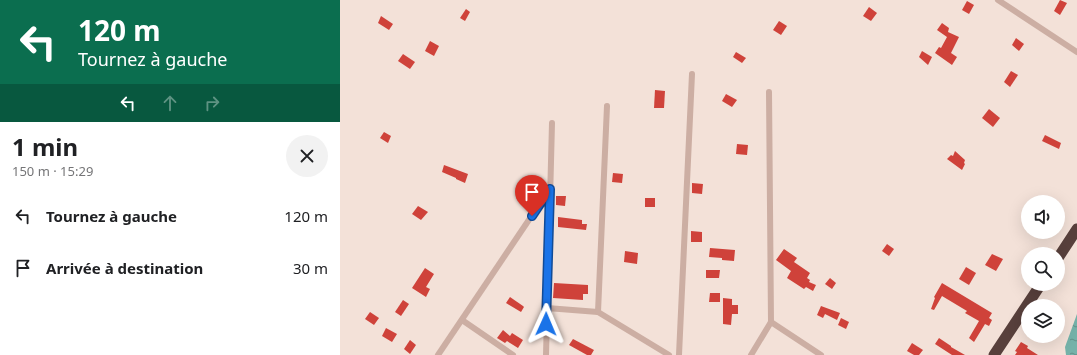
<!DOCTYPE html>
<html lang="fr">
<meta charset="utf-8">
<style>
:root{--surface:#fff;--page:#f2f2f2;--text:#202124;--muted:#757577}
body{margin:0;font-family:"Noto Sans",sans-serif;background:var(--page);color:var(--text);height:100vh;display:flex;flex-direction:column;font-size:15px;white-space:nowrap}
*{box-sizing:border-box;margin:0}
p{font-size:13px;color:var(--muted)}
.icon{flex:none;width:22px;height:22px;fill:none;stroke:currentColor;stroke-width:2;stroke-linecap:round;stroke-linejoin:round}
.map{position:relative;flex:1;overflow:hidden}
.sheet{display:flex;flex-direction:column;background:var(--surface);width:340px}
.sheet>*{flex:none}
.guide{background:#0b6e4f;color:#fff;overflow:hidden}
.buttons{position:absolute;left:681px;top:195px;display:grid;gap:8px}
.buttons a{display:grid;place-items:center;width:44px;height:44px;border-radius:50%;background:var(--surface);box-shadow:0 4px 16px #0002;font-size:20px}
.pin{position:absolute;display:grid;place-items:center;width:34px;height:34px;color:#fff;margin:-41px -17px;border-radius:50% 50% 50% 0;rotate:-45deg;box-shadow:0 0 4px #0007}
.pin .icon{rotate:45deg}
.me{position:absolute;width:44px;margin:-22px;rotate:1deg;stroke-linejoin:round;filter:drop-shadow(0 0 3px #0008)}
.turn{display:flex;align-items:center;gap:14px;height:84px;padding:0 12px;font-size:18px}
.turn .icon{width:52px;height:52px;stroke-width:2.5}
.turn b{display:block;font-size:28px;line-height:34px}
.lanes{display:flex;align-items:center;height:38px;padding:0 12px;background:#0003;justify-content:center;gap:20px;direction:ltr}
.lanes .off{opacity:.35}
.round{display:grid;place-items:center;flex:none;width:42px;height:42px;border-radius:21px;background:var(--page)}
.headline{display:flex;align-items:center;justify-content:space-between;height:68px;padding:0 12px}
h1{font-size:24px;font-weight:700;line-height:30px}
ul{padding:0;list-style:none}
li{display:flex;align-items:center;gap:12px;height:52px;padding:0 12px}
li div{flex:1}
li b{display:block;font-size:15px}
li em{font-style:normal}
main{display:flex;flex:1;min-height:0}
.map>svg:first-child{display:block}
.water{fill:url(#water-ripples)}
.building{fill:#cf423a}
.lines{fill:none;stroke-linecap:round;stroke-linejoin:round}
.street{stroke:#ccaea3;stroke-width:6}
.highway{stroke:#58403c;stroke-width:11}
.route-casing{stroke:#114b97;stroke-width:10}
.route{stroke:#1a73e8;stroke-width:7}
</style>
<main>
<section class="sheet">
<div class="guide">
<div class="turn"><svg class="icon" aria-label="left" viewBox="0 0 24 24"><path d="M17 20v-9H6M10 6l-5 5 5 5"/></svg><div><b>120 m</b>Tournez à gauche</div></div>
<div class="lanes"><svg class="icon" aria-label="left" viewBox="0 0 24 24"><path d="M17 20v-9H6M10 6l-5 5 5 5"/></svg><svg class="icon off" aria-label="ahead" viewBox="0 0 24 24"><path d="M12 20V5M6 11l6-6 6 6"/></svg><svg class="icon off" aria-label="right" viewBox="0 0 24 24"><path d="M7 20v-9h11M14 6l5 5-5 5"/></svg></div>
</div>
<div class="headline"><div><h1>1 min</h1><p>150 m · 15:29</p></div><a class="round"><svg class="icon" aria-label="close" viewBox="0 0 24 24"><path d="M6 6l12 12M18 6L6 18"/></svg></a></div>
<ul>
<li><svg class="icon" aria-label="left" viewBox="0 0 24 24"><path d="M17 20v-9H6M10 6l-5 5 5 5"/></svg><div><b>Tournez à gauche</b></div><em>120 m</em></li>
<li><svg class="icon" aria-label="arrive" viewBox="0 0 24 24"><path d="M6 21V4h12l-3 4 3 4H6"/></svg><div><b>Arrivée à destination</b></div><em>30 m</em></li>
</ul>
</section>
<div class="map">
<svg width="737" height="355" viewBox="0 0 737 355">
<defs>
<pattern id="water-ripples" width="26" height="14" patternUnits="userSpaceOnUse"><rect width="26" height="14" fill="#75b2a9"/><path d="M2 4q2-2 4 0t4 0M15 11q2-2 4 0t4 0" fill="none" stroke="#619189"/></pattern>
</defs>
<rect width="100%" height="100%" fill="#f3e1d8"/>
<polygon class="water" points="737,314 737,355 726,355 725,347"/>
<g class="building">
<polygon points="720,0 727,3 720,15 714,11"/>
<polygon points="627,1 634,5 629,14 622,10"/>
<polygon points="529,7 537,13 531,21 523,16"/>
<polygon points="126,9 130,12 125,21 120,18"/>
<polygon points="41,16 53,24 49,30 38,23"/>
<polygon points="439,21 447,26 441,35 433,30"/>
<polygon points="602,23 609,28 608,32 619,37 611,53 617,57 612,65 595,53 599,47 601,48 607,37 597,30"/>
<polygon points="676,38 684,44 679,51 672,45"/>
<polygon points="90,41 99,46 94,56 85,51"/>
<polygon points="582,51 592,57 588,65 579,57"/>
<polygon points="396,52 406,58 402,63 393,57"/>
<polygon points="63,54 75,62 70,69 58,61"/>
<polygon points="671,71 678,75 670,87 664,82"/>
<polygon points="315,90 325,91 324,108 314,108"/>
<polygon points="386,94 397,100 392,107 382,101"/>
<polygon points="649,109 660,118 653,127 642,118"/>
<polygon points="44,132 51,136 48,143 40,138"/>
<polygon points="705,135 721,143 719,149 702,141"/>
<polygon points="397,144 408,145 407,155 396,154"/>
<polygon points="615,151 625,160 624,163 625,164 622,170 607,159 611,155 613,156"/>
<polygon points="104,165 128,174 125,183 116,179 116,178 102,172"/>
<polygon points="273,173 283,174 282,183 272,182"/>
<polygon points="352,183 363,184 362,194 352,193"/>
<polygon points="216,196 226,196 225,206 216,205"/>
<rect x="305" y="198" width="10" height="9"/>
<polygon points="78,206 88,212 81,220 72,214"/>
<polygon points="218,217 242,220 242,224 247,224 246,230 218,227"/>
<polygon points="351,231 362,232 362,242 351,242"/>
<polygon points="547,244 554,249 549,256 542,251"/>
<polygon points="370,248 395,250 394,261 382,260 382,258 369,257"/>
<polygon points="444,249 457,258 454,262 470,273 467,278 470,280 469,282 476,285 473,291 466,287 464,289 447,278 451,271 436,260"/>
<polygon points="285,251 298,253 297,264 284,262"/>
<polygon points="652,254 663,259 656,271 645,265"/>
<polygon points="626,267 636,273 629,285 619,279"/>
<polygon points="85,268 94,274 86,287 90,289 86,297 72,288"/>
<polygon points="366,270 380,270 379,278 366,278"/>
<polygon points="490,278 496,283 492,289 485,284"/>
<polygon points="214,283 248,285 248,294 243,294 243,300 213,298"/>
<polygon points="602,283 652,313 649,318 652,320 649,326 645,324 634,342 629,338 639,321 625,313 627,311 602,296 594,310 591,309 595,298 594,297"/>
<polygon points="370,293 380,293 380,302 369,302"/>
<polygon points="170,297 183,306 184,307 181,312 166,303"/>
<polygon points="383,298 392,299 392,305 398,305 398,314 392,314 391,325 383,324"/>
<polygon points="63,300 69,304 61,316 55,312"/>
<polygon points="481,306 500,313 497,320 485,314 483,318 477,315"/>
<polygon points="30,312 39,318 34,325 25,319"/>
<polygon points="501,318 509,322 506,329 498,325"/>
<polygon points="46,328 57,334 52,342 42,336"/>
<polygon points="163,330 170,336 172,333 183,340 178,348 167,341 165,343 157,338"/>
<polygon points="599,338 611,346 611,347 625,355 612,355 595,344"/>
<polygon points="233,339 254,350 251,355 247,355 229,345"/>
<polygon points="70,340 76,345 70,354 64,349"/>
<polygon points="681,342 688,346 687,348 698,355 675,355 677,352 675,351"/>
<polygon points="572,343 583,350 579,355 574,355 567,351"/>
</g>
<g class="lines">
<g class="street">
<polyline points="658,0 737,52"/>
<polyline points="207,308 258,312 329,355"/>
<polyline points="258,312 267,106"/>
<polyline points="122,320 173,355"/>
<polyline points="431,322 481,355"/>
<polyline points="98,355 209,190"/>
<polyline points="206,355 212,123"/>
<polyline points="339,355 352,74"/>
<polyline points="411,355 431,322 429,92"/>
</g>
<g class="highway">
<polyline points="718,258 737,229"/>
<polyline points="654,355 701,284"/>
</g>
</g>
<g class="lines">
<defs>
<polyline id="route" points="192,216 210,189 206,324"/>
</defs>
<use href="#route" class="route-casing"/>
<use href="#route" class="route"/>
</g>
</svg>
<div class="buttons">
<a><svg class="icon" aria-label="sound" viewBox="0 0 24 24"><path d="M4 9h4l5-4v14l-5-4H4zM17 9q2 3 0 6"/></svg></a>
<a><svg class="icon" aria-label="search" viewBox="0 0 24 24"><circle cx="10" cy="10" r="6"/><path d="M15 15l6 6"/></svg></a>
<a><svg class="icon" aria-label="layers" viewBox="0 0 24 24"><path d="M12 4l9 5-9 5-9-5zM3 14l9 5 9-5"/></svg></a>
</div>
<div class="pin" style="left:192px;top:216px;background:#d93025"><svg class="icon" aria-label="arrive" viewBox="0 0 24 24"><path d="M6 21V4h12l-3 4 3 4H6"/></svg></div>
<svg class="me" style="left:206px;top:324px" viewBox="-20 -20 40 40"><path d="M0-17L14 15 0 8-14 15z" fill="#1a73e8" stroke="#fff" stroke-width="4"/></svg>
</div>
</main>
